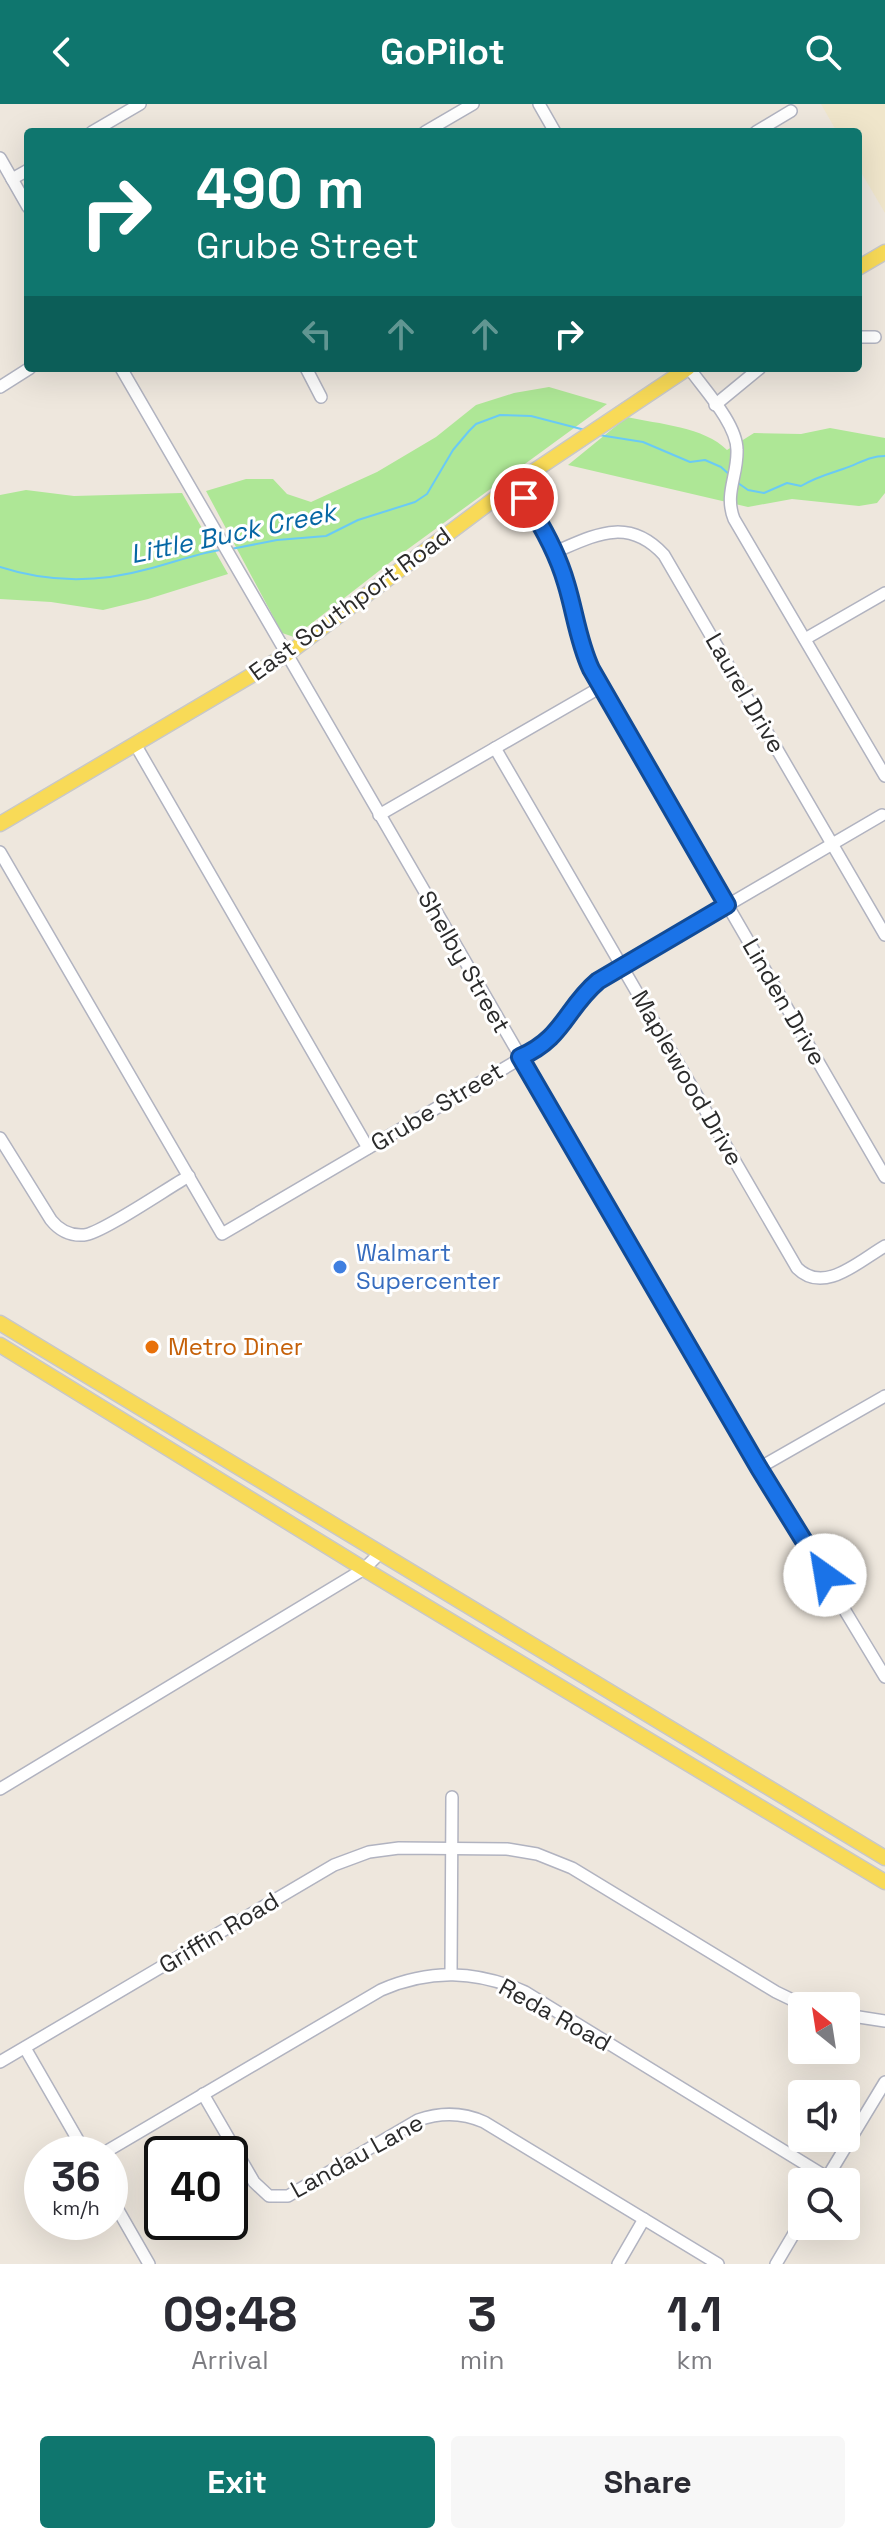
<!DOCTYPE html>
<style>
:root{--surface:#fff;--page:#f7f7f7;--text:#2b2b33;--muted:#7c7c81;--accent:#0f766e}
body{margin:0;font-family:"Space Grotesk",sans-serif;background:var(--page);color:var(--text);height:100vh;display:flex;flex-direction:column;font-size:30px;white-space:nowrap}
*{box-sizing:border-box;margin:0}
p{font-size:26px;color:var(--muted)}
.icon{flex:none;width:44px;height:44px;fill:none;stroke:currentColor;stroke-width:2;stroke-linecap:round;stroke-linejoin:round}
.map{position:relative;height:2160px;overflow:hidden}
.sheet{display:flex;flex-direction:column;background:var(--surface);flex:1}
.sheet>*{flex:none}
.guide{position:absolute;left:24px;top:24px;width:838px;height:244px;border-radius:8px;box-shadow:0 8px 32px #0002;background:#0f766e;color:#fff;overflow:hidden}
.needle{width:52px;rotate:330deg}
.buttons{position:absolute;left:788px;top:1888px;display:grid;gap:16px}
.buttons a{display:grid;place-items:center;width:72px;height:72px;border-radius:8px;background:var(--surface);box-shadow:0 8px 32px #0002;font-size:40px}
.speed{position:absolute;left:24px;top:2032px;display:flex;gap:16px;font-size:40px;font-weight:700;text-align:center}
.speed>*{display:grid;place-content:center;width:104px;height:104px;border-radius:50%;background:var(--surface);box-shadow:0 8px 32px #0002;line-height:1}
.speed small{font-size:20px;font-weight:400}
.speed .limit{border:4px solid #111;border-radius:12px;background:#fff;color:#111}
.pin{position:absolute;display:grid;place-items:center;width:68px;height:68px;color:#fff;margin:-34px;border:4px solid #fff;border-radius:50%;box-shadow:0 2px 8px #0007}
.me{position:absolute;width:88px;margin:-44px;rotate:328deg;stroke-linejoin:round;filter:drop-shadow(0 0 6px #0008)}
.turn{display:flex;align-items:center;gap:28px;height:168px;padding:0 40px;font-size:36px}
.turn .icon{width:104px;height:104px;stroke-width:2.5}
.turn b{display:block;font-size:56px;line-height:68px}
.lanes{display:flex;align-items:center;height:76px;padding:0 40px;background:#0003;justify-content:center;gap:40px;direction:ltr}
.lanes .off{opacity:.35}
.eta{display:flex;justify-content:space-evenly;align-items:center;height:136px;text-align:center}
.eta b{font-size:48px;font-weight:600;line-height:56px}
.action{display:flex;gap:16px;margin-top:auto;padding:16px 40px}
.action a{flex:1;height:92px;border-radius:8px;background:var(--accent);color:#fff;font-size:32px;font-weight:600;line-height:92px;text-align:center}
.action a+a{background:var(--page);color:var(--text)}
header{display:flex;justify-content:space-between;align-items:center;height:104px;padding:0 40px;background:var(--accent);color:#fff;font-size:36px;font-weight:600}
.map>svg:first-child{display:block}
.education{fill:#f0e6cb}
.green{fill:#aee796}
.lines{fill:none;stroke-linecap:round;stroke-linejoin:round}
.stream{stroke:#6acaf5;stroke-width:2}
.minor-casing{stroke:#b1b3c0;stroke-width:14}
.major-casing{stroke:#c8c8c8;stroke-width:17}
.minor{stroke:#fff;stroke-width:11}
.major{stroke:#f8da57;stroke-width:14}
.route-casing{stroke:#114b97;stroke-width:20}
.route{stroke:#1a73e8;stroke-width:14}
.shop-dot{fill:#3f7fe0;stroke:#fff;stroke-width:3}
.food-dot{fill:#e8710a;stroke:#fff;stroke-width:3}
.labels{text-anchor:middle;stroke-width:6;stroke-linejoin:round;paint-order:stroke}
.street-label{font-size:24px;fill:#2b2b2b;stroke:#fff}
.shop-label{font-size:24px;fill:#366cbe;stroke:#fff;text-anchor:start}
.food-label{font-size:24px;fill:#c56008;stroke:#fff;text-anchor:start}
.water-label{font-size:26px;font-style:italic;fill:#0667a4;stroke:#fff}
</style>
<header><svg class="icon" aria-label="back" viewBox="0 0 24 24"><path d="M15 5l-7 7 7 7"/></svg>GoPilot<svg class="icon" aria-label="search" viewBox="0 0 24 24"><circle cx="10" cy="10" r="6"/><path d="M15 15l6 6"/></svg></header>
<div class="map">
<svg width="885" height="2160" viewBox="0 0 885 2160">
<rect width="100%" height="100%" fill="#eee7dd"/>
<polygon class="education" points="821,0 885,0 885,109 858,63 858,28 837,28"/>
<g class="green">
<polygon points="549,283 607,300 397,453 294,533 282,529 206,387 246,375 273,375 287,390 311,398 377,368 436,333 476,301 514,289"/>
<path d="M 627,313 C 658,320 705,323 727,346 L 754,329 L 801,330 L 830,324 L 885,334 L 885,389 L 877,399 L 859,402 L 792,395 L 748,403 L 568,361 Z"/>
<polygon points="26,386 74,392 182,389 228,470 148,495 103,506 51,498 0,495 0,391"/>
</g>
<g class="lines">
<g class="stream">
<polyline points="599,331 643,338 690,358 705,356 721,363 731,372"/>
<path d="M 738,379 L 748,386 L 764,389 L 787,379 L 801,382 C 816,373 828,370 843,365 C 859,360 868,352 885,352"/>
<polyline points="231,445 277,436 326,432 358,416 415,398 427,390 453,346 469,327 476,320 500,311 531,312 585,326"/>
<path d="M 0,463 C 49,479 98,479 148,465 C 172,459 195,450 220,446"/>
</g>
<defs>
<g id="minor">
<polyline points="539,0 555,28"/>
<polyline points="92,28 140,0"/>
<polyline points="425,28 473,0"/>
<polyline points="756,28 791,7"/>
<polyline points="0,54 28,103"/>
<polyline points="12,75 28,66"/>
<polyline points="858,233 875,233"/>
<polyline points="121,264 759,1364 885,1573"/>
<polyline points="306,264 321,293"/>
<path d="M 689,264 C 704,285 737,320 737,346 C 738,371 724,390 734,415 L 885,672"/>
<polyline points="0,283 30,264"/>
<polyline points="715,301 760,264"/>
<path d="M 513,381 C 537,412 556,443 567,481 C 576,512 579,542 594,571 L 885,1073"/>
<path d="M 555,448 C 595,431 628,412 664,451 L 885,831"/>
<polyline points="805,535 885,489"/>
<polyline points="135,640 368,1044"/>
<path d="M 495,644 L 797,1164 C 824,1191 859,1157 885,1142"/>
<polyline points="379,711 601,583"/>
<path d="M 0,748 L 222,1130 L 542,942 C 565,924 576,896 598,877 L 882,711"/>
<path d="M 0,1034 L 51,1116 C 59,1126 70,1132 84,1131 C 101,1130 169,1083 189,1072"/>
<polyline points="759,1364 885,1292"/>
<polyline points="0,1685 364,1465 380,1449"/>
<polyline points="451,1869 452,1693"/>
<polyline points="846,1911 885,1917"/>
<polyline points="25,1944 86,2050"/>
<polyline points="0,1958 334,1761 369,1748 399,1744 507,1745 537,1750 572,1764 776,1888 805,1902"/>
<path d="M 203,1990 L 254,2078 L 269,2092 L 288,2092 L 418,2016 C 441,2008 462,2008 484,2018 L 718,2160"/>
<path d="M 102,2050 L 381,1886 C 430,1865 476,1866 525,1888 L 828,2074"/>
<polyline points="825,2077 885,1978"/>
<polyline points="110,2092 149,2160"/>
<polyline points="618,2160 644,2115"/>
<polyline points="776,2160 802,2116"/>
</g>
<g id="major">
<polyline points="858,164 885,148"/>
<polyline points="0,720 286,551 513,381 688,264"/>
<polyline points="0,1219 885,1754"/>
<polyline points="0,1241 364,1465 885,1778"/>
</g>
</defs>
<use href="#minor" class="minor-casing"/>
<use href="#major" class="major-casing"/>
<use href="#minor" class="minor"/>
<use href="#major" class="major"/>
</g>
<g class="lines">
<defs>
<path id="route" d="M 524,394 C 542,421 557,448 566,479 C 575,508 578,537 591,565 L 727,801 L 598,877 C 566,904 563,935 520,953 L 759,1364 L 825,1471"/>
</defs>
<use href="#route" class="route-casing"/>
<use href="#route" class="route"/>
</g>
<circle class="shop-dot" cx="340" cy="1163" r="8"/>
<circle class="food-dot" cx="152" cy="1243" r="8"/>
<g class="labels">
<g class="street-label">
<text transform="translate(350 500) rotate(-36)" y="8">East Southport Road</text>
<text transform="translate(745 589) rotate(60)" y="8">Laurel Drive</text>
<text transform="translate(464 858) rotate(60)" y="8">Shelby Street</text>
<text transform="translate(784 898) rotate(60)" y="8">Linden Drive</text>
<text transform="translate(687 974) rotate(60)" y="8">Maplewood Drive</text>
<text transform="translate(437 1003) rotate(-31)" y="8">Grube Street</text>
<text transform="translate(219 1829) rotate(-31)" y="8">Griffin Road</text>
<text transform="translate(555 1911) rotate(29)" y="8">Reda Road</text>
<text transform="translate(357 2052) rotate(-29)" y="8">Landau Lane</text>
</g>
<g class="shop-label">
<text x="356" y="1157">Walmart<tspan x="356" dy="28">Supercenter</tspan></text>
</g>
<g class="food-label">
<text x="168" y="1251">Metro Diner</text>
</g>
<g class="water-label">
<text transform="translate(233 429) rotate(-12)" y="9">Little Buck Creek</text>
</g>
</g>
</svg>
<div class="buttons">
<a><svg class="needle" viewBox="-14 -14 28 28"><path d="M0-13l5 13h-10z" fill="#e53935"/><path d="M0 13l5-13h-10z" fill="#7c7c81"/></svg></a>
<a><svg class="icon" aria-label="sound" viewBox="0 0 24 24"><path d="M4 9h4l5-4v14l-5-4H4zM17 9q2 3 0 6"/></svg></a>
<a><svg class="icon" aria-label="search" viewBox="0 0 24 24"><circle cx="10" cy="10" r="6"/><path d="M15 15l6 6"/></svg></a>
</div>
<div class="speed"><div>36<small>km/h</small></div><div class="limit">40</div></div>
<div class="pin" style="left:524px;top:394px;background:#d93025"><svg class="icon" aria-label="arrive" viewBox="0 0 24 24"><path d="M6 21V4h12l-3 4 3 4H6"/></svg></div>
<svg class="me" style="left:825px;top:1471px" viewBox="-20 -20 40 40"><circle r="19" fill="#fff"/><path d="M0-13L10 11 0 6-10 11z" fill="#1a73e8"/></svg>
<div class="guide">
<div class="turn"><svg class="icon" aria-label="right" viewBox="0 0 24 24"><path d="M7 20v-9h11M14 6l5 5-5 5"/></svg><div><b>490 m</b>Grube Street</div></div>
<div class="lanes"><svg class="icon off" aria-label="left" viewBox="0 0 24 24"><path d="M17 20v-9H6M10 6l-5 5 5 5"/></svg><svg class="icon off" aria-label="ahead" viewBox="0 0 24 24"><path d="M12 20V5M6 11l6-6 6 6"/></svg><svg class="icon off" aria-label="ahead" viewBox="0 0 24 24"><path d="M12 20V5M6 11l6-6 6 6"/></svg><svg class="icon" aria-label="right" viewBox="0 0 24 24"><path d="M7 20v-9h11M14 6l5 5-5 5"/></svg></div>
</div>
</div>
<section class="sheet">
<div class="eta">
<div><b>09:48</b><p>Arrival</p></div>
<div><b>3</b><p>min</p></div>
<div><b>1.1</b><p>km</p></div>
</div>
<div class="action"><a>Exit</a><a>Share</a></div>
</section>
